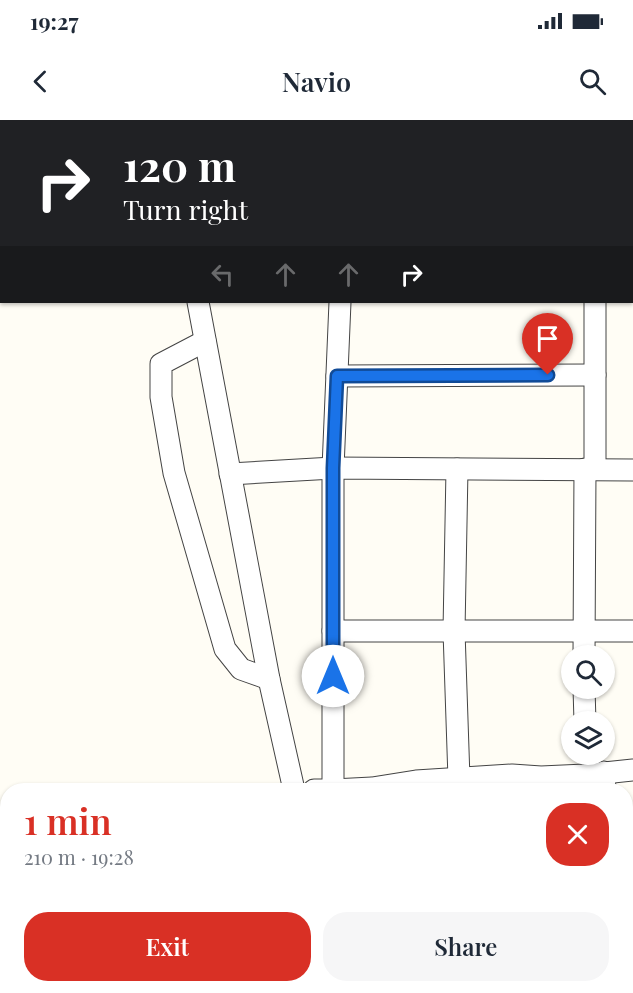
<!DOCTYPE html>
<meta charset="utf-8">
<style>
:root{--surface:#fff;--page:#f6f6f7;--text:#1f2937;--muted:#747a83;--accent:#d93025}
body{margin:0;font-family:"Playfair Display",serif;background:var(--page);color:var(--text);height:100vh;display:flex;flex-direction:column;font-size:22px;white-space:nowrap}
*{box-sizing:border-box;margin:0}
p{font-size:20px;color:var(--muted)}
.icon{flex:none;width:33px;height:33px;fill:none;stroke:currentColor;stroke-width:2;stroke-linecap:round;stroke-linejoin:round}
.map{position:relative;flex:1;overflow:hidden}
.sheet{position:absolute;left:0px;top:663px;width:633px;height:210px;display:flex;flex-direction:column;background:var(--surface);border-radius:24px 24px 0 0;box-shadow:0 2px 4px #0004}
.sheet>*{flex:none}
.top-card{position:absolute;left:0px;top:0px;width:633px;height:183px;box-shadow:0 2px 4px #0004;background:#202124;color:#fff;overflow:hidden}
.fabs{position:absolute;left:561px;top:525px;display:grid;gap:12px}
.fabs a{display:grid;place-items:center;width:54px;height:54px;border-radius:50%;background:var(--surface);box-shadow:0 2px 4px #0004;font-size:30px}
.pin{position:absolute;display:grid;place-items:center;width:51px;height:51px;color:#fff;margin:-62px -26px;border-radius:50% 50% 50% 0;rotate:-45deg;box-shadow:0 0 6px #0007}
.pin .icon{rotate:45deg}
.me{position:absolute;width:66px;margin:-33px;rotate:0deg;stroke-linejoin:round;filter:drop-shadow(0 0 4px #0008)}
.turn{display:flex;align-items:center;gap:21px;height:126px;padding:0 24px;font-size:27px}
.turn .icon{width:78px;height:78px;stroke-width:2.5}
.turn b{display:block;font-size:42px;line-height:51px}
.lanes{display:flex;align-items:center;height:57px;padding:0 24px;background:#0003;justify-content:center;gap:30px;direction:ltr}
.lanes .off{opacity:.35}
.round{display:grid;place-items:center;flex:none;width:63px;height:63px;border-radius:24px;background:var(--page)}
.head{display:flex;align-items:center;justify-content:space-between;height:102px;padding:0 24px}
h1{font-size:36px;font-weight:600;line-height:45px;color:var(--accent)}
.button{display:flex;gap:12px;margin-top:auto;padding:12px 24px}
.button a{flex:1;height:69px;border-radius:24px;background:var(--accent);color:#fff;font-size:24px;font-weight:600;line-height:69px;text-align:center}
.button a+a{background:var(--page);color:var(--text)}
.status{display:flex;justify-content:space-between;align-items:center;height:42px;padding:0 30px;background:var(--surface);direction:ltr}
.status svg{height:16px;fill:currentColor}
header{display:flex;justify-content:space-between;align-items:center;height:78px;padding:0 24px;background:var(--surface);font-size:27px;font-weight:600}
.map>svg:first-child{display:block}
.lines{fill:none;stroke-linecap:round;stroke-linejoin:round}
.minor-casing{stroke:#444;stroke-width:23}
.minor{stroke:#fff;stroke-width:21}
.route-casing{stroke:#114b97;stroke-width:15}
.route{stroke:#1a73e8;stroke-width:10}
</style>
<div class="status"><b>19:27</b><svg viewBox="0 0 49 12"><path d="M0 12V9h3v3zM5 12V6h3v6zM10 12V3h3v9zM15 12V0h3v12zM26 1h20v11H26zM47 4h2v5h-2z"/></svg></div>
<header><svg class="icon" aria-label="back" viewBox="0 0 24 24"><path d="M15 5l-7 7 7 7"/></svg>Navio<svg class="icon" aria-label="search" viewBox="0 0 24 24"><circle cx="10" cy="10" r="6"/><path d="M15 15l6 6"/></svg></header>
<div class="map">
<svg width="633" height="873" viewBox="0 0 633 873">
<rect width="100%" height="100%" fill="#fffdf5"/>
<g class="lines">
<defs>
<g id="minor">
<polyline points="175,2 176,0"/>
<polyline points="222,2 224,0"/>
<polyline points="347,2 347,0"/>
<polyline points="410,2 410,0"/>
<polyline points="469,2 469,0"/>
<polyline points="524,2 524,0"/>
<polyline points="597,2 597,0"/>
<polyline points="632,72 633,72"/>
<polyline points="0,100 2,99"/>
<polyline points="0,138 2,137"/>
<polyline points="198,182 269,559 294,670"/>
<polyline points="205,221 161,244 161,277 174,353 225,529 241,549 269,559"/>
<polyline points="337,256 595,255"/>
<polyline points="457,349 454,511 459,659"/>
<polyline points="595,349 595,182"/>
<polyline points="230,354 333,348 633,350"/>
<polyline points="333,511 633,511"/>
<polyline points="584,536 585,349"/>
<polyline points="584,568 585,602"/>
<polyline points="604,652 605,670"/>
<polyline points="314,670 333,670 333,348 340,182"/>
<polyline points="333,670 372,668 416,661 512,655 541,657 585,655 633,650"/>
<polyline points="0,863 8,861"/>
<polyline points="87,866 89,873"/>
<polyline points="197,866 199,873"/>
<polyline points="328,866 329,873"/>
<polyline points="430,866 432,873"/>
<polyline points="518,866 519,873"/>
<polyline points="612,866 612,873"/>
</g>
</defs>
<use href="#minor" class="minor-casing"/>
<use href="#minor" class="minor"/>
</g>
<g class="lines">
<defs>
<polyline id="route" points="333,556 333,348 337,256 548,255"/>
</defs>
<use href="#route" class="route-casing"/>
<use href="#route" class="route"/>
</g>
</svg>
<div class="fabs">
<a><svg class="icon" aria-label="search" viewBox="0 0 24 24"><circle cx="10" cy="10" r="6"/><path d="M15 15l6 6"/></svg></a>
<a><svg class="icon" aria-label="layers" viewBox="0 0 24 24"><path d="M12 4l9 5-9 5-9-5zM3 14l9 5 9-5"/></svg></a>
</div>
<div class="pin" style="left:548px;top:255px;background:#d93025"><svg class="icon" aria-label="arrive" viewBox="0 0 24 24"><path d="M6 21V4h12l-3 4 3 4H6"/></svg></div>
<svg class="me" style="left:333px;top:556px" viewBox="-20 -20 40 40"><circle r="19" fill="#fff"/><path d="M0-13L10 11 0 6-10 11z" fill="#1a73e8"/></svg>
<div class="top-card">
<div class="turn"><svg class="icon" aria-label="right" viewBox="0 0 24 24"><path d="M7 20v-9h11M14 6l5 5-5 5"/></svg><div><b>120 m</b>Turn right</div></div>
<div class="lanes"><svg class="icon off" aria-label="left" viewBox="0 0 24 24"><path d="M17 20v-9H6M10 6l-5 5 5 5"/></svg><svg class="icon off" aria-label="ahead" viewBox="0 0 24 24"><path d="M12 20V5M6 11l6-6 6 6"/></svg><svg class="icon off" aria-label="ahead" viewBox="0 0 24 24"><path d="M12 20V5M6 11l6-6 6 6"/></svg><svg class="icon" aria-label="right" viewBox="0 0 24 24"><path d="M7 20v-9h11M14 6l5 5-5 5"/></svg></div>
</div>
<section class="sheet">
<div class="head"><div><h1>1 min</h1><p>210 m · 19:28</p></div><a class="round" style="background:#d93025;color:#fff"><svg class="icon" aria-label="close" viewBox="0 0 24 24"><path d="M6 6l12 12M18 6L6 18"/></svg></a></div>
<div class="button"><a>Exit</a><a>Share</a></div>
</section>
</div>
